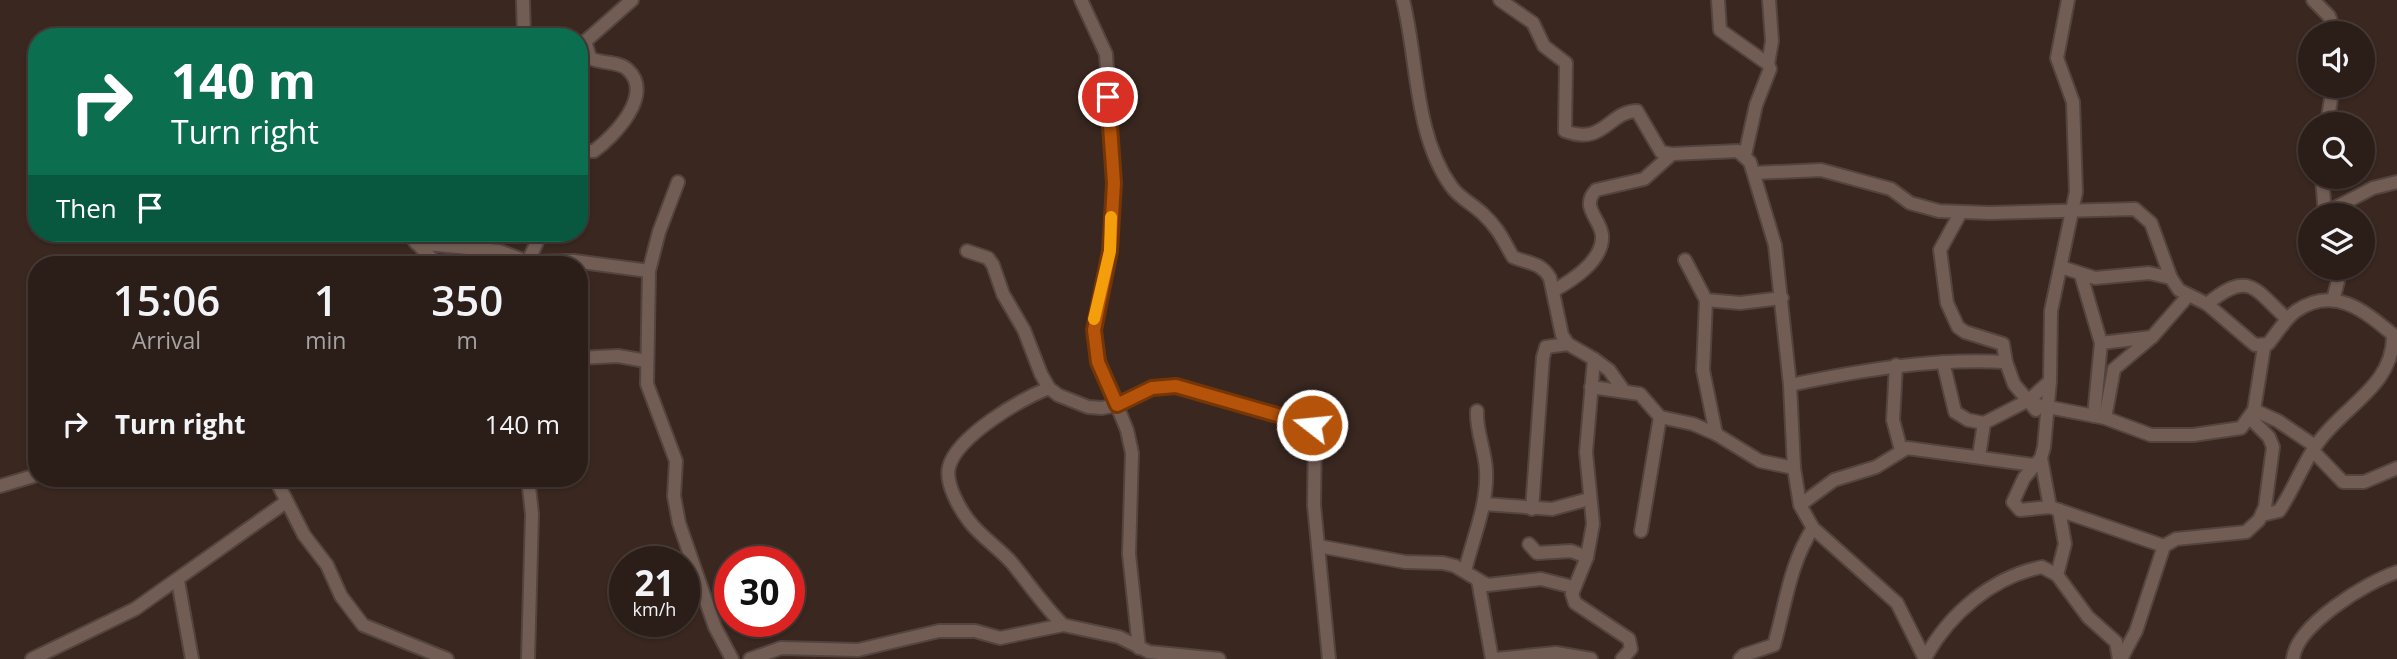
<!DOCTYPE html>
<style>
:root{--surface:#2b1d18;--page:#332621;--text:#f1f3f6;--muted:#a6a2a2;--line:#473b37}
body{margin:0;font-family:"Open Sans",sans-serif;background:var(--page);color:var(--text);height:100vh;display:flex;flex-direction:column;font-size:26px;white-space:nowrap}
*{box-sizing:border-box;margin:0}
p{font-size:23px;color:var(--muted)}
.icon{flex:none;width:38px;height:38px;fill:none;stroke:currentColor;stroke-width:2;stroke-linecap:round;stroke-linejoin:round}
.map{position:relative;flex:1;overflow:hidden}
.panel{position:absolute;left:28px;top:256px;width:560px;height:231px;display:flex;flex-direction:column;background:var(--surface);border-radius:28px;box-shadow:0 2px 5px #0004,0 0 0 2px var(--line)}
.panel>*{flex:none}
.hud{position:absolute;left:28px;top:28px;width:560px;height:214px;border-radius:28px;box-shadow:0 2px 5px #0004,0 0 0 2px var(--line);background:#0b6e4f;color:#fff;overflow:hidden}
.tools{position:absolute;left:2298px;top:21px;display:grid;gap:14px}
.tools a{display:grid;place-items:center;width:77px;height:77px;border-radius:50%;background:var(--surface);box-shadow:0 2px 5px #0004,0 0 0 2px var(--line);font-size:35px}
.speed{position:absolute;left:609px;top:546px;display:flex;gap:14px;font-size:35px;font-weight:700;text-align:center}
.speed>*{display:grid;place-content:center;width:91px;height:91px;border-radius:50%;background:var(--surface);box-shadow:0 2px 5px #0004,0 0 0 2px var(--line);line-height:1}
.speed small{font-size:18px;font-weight:400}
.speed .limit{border:10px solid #d22;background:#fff;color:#111}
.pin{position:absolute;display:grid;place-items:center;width:60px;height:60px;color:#fff;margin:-30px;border:4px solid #fff;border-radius:50%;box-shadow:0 2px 7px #0007}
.me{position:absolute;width:77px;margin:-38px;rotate:286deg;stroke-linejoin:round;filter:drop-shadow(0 0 5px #0008)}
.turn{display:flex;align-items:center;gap:24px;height:147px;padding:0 28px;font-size:32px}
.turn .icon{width:91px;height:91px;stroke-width:2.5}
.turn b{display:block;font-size:49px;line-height:60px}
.then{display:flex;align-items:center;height:66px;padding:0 28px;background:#0003;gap:14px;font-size:26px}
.eta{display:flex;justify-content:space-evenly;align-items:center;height:119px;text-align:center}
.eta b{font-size:42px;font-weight:600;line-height:49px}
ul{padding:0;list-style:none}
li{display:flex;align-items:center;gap:21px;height:98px;padding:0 28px}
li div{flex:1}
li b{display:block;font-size:26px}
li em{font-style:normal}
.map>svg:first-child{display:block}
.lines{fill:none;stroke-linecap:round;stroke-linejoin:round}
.street-casing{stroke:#53443e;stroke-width:16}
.street{stroke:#725d55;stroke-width:12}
.route-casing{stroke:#753606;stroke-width:18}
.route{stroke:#b45309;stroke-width:12}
.slow{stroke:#f59e0b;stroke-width:12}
</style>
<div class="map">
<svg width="2397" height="659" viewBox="0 0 2397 659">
<rect width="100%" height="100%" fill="#392720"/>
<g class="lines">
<defs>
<g id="street">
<polyline points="523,0 524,37"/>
<polyline points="1081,0 1106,54 1114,183 1110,251 1094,330 1099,362 1127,430 1132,453 1129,554 1139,648"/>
<path d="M 1403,0 C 1418,60 1414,134 1451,186 C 1459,198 1473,204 1483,214 C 1499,229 1503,240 1513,257 C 1529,264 1541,262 1550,278 L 1562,335 L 1568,344 L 1594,359 L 1586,452 L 1593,524 L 1587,557 L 1572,594 L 1575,603 L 1629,639 L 1631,649 L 1622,659"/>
<path d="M 1500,0 L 1533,23 L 1544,46 L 1566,63 L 1565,131 C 1604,146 1609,111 1637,111 L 1661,152 L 1672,154 L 1738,151 L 1750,162 L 1775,245 L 1790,385 L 1794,468 L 1800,505 L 1813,528 L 1897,603 L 1925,659"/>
<polyline points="1718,0 1720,30 1768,64 1770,69 1756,105 1745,155"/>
<polyline points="2068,0 2057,58 2073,102 2076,192 2051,311 2050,381 2044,447 2041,458 2024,478 2013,502 2020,510 2050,507 2164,546"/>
<polyline points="2313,0 2329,16 2335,33"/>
<polyline points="580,46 632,0"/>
<polyline points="1768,64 1772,41 1769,0"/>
<polyline points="2327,124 2333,86"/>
<path d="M 579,151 L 594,151 C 613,137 656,94 627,69 C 618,61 601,64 590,58 L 585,41"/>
<path d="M 1754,173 L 1821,170 L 1891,189 L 1910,203 L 1939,211 L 1989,213 L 2135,209 L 2151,223 L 2171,278 L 2179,290 L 2207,304 L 2255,345 L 2268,344 C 2277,333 2285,319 2296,311 C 2336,284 2367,313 2397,338"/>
<polyline points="2322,177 2325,215"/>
<polyline points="678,182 659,232 649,271 647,384 676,461 674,496 679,523 715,627 732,659"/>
<polyline points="1961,212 1940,250 1947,303 1958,327 1965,332 2003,344 2006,362 2014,384 2036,410"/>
<polyline points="2325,213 2373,188 2397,182"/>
<polyline points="407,233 437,264"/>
<polyline points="416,243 499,251 528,262 574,261 649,271"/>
<polyline points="967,251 988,258 993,265 1003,294 1024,330 1041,374 1049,388 1058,395 1088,407 1102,408 1117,405 1152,388 1176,386 1312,425 1315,436 1314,505 1329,659"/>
<polyline points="1685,260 1706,300 1740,303 1782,298"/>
<polyline points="527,264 541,233"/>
<polyline points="2061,267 2095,278 2149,273 2171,278"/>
<polyline points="2081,275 2101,343 2094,416"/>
<path d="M 1553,291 C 1571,281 1604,261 1602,235 C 1600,218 1580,207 1596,190 L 1644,179 L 1672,154"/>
<polyline points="1706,300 1703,370 1716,434"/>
<polyline points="2333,300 2338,281 2337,268"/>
<path d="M 2207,304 C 2249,270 2254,288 2287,319"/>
<polyline points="2101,343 2152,337"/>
<polyline points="579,358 618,356 646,361"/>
<polyline points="1594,359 1609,370 1624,391"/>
<polyline points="1943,362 1955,412 1968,420 1984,423"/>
<polyline points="1896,365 1893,420 1901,450"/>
<path d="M 1790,385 C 1862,370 1932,358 2006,362"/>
<polyline points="1591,387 1640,394 1660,417 1693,424 1716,434 1760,461 1794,468"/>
<path d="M 1049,388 C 1021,399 957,436 949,467 C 945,483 959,508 969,521 C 981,537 999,548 1012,563 C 1029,584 1044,606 1063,625"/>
<polyline points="2032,404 2105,418 2151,435 2193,435 2241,428 2254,410 2264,347"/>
<polyline points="2254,410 2278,421 2315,446"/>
<polyline points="2105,418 2114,369 2152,337 2187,297"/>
<polyline points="2313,451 2343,482 2364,482 2397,468"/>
<polyline points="1979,456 1984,423 2029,400 2050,381"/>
<polyline points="2041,458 2050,507"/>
<polyline points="275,478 304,535 327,565 341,596 363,625 447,659"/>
<polyline points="0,486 37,475"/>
<polyline points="1484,504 1552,509 1589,499"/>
<polyline points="1800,505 1834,480 1876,467 1907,448 2034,465"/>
<polyline points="1532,509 1543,357 1546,347 1568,344"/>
<path d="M 2262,515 L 2279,511 C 2294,489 2302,465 2317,444 C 2343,406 2394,386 2393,335"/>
<polyline points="1641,531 1660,417"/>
<polyline points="1529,544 1537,553 1571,551 1587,557"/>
<polyline points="1318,546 1405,562 1443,563 1455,566 1487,585 1541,579 1573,587"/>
<path d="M 1465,571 C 1473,537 1488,505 1486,470 C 1485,449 1476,432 1477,411"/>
<polyline points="2057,575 2065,544 2059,510"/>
<polyline points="1478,580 1492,659"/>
<polyline points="178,581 192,659"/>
<path d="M 1925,658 C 1949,614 1992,577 2042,567 L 2057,575 L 2088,617 L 2116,642 L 2119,659"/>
<polyline points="32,659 135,609 286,502"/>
<polyline points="528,659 532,514 528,478"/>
<polyline points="750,659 781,648 858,650 939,631 975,631 1000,638 1063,625 1119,637 1149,652 1219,659"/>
<polyline points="1495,659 1556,653 1591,659"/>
<path d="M 1740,659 L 1744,655 L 1774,645 C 1786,604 1789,565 1813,528"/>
<polyline points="2121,659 2136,631 2164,546 2176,539 2246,532 2259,520 2265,507 2273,447 2269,437 2251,419"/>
<path d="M 2293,659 C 2296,625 2367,582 2397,572"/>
</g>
</defs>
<use href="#street" class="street-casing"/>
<use href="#street" class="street"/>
</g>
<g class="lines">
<defs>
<polyline id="route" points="1108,97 1114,183 1110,251 1094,330 1098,362 1117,405 1152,388 1176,386 1312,425"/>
</defs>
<use href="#route" class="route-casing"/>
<use href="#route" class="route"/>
<polyline class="slow" points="1094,319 1110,251 1111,217"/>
</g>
</svg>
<div class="tools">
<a><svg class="icon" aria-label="sound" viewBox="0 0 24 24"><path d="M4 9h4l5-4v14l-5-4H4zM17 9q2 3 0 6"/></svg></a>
<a><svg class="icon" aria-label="search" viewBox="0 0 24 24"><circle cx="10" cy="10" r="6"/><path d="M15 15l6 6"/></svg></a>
<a><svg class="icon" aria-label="layers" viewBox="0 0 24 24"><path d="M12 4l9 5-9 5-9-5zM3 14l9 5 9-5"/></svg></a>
</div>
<div class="speed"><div>21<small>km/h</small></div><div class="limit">30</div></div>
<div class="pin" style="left:1108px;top:97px;background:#d93025"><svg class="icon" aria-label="arrive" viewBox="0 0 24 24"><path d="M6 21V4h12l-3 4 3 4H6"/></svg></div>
<svg class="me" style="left:1312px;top:425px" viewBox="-20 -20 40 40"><circle r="17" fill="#b45309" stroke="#fff" stroke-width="3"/><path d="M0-11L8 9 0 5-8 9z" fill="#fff"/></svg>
<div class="hud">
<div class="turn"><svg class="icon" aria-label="right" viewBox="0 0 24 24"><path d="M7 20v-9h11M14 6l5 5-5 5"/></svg><div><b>140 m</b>Turn right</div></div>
<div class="then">Then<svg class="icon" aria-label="arrive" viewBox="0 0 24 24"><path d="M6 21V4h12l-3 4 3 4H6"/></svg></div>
</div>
<section class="panel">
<div class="eta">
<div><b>15:06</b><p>Arrival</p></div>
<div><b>1</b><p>min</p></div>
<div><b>350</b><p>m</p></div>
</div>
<ul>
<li><svg class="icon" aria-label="right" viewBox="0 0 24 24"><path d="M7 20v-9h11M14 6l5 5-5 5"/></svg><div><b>Turn right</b></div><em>140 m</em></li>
</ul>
</section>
</div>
